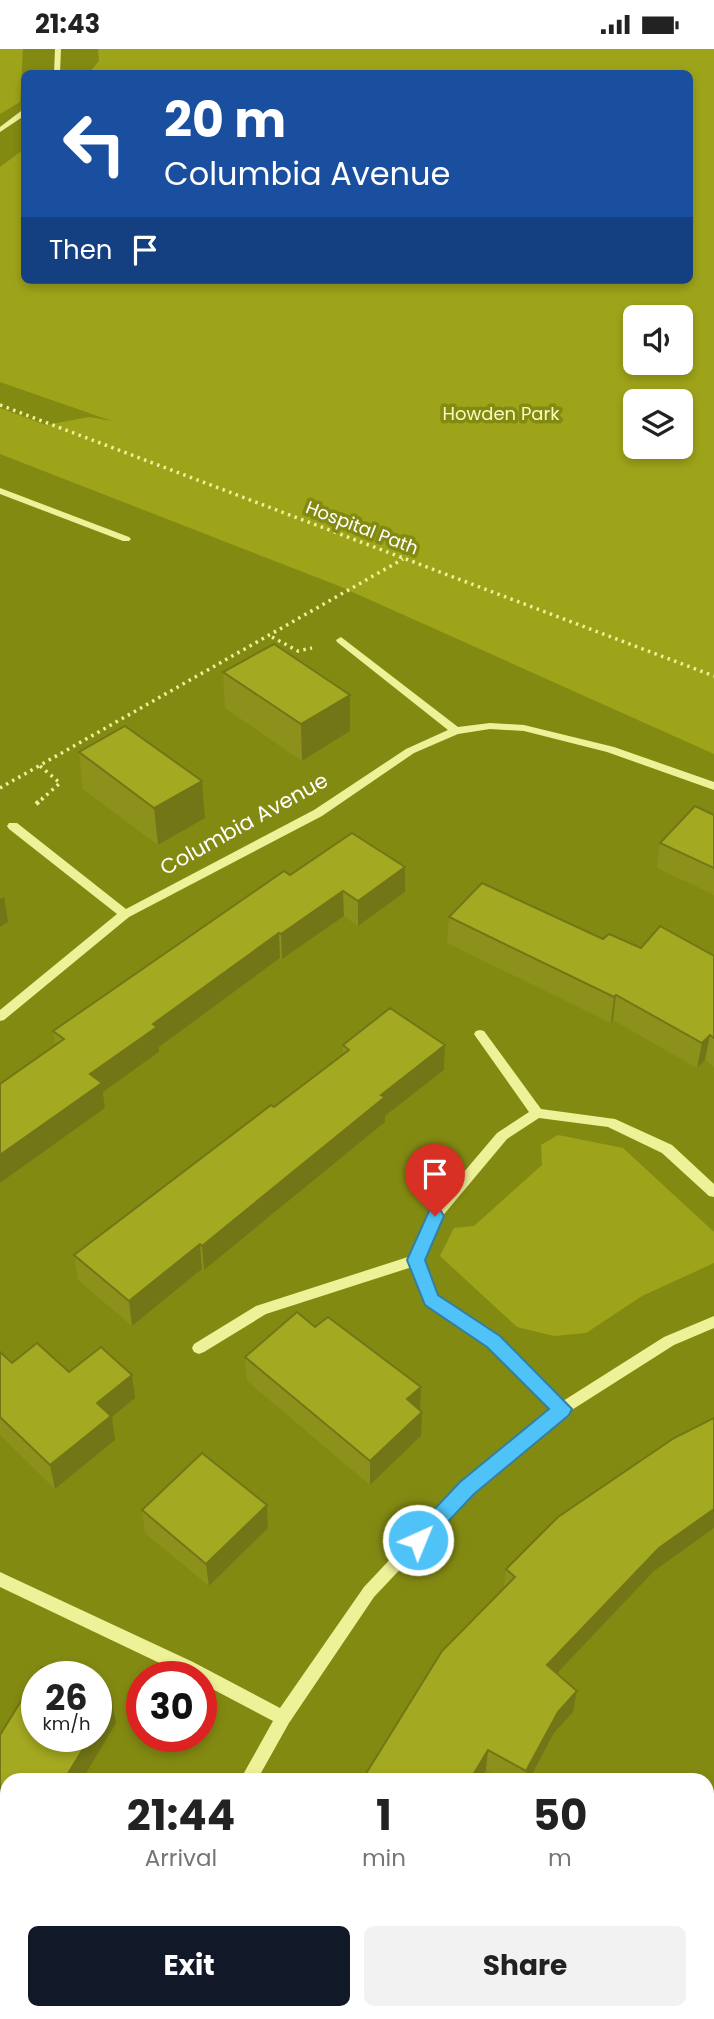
<!DOCTYPE html>
<style>
:root{--surface:#fff;--page:#f2f2f2;--text:#222;--muted:#767676;--accent:#111827}
body{margin:0;font-family:Poppins,sans-serif;background:var(--page);color:var(--text);height:100vh;display:flex;flex-direction:column;font-size:26px;white-space:nowrap}
*{box-sizing:border-box;margin:0}
p{font-size:23px;color:var(--muted)}
.icon{flex:none;width:38px;height:38px;fill:none;stroke:currentColor;stroke-width:2;stroke-linecap:round;stroke-linejoin:round}
.map{position:relative;flex:1;overflow:hidden}
.panel{position:absolute;left:0px;top:1724px;width:714px;height:247px;display:flex;flex-direction:column;background:var(--surface);border-radius:21px 21px 0 0;box-shadow:0 4px 10px #0003}
.panel>*{flex:none}
.hud{position:absolute;left:21px;top:21px;width:672px;height:214px;border-radius:10px;box-shadow:0 4px 10px #0003;background:#1a4fa0;color:#fff;overflow:hidden}
.tools{position:absolute;left:623px;top:256px;display:grid;gap:14px}
.tools a{display:grid;place-items:center;width:70px;height:70px;border-radius:10px;background:var(--surface);box-shadow:0 4px 10px #0003;font-size:35px}
.speed{position:absolute;left:21px;top:1612px;display:flex;gap:14px;font-size:35px;font-weight:700;text-align:center}
.speed>*{display:grid;place-content:center;width:91px;height:91px;border-radius:50%;background:var(--surface);box-shadow:0 4px 10px #0003;line-height:1}
.speed small{font-size:18px;font-weight:400}
.speed .limit{border:10px solid #d22;background:#fff;color:#111}
.pin{position:absolute;display:grid;place-items:center;width:60px;height:60px;color:#fff;margin:-72px -30px;border-radius:50% 50% 50% 0;rotate:-45deg;box-shadow:0 0 7px #0007}
.pin .icon{rotate:45deg}
.me{position:absolute;width:77px;margin:-38px;rotate:44deg;stroke-linejoin:round;filter:drop-shadow(0 0 5px #0008)}
.turn{display:flex;align-items:center;gap:24px;height:147px;padding:0 28px;font-size:32px}
.turn .icon{width:91px;height:91px;stroke-width:2.5}
.turn b{display:block;font-size:49px;line-height:60px}
.then{display:flex;align-items:center;height:66px;padding:0 28px;background:#0003;gap:14px;font-size:26px}
.eta{display:flex;justify-content:space-evenly;align-items:center;height:119px;text-align:center}
.eta b{font-size:42px;font-weight:700;line-height:49px}
.cta{display:flex;gap:14px;margin-top:auto;padding:14px 28px}
.cta a{flex:1;height:80px;border-radius:10px;background:var(--accent);color:#fff;font-size:28px;font-weight:700;line-height:80px;text-align:center}
.cta a+a{background:var(--page);color:var(--text)}
.status{display:flex;justify-content:space-between;align-items:center;height:49px;padding:0 35px;background:var(--surface);direction:ltr}
.status svg{height:19px;fill:currentColor}
.map>svg:first-child{display:block}
.green{fill:#9ea41a;fill-rule:evenodd}
.lines{fill:none;stroke-linecap:round;stroke-linejoin:round}
.path-far1{stroke:#edf198;stroke-width:3.5;stroke-dasharray:2.5 4.5;stroke-linecap:butt}
.path{stroke:#edf198;stroke-width:4.5;stroke-dasharray:3.5 5;stroke-linecap:butt}
.minor{fill:#edf198;fill-rule:evenodd}
.wall{fill:#8c911c}
.shaded-wall{fill:#727616}
.building{fill:#a3a920;stroke:#727616;stroke-width:2}
.route{fill:#4fc3f7;stroke:#337fa1;stroke-width:2}
.labels{text-anchor:middle;stroke-width:7;stroke-linejoin:round;paint-order:stroke}
.far-park-label{font-size:18px;fill:#fafcbf;stroke:#838a12}
.far-street-label{font-size:18px;fill:#fff;stroke:#838a12}
.street-label{font-size:21px;fill:#fff;stroke:#838a12}
</style>
<div class="status"><b>21:43</b><svg viewBox="0 0 49 12"><path d="M0 12V9h3v3zM5 12V6h3v6zM10 12V3h3v9zM15 12V0h3v12zM26 1h20v11H26zM47 4h2v5h-2z"/></svg></div>
<div class="map">
<svg width="714" height="1970" viewBox="0 0 714 1970">
<rect width="100%" height="100%" fill="#838a12"/>
<g class="green">
<polygon points="0,0 23,0 20,53 0,65"/>
<path d="M 98,0 L 714,0 L 714,705 L 339,537 L 0,405 L 0,359 L 46,376 L 89,368 L 112,372 L 0,333 L 0,118 L 24,100 L 24,231 L 690,231 L 690,24 L 89,24 L 99,12 ZM 635,268 L 681,268 L 681,313 L 635,313 ZM 635,352 L 681,352 L 681,397 L 635,397 Z"/>
<polygon points="558,1086 623,1099 714,1183 714,1214 642,1247 586,1284 554,1287 517,1278 440,1207 454,1179 474,1177 542,1116 541,1096"/>
<polygon points="0,1852 7,1877 7,1933 0,1940"/>
</g>
<g class="lines">
<g class="path-far1">
<polyline points="0,356 714,627"/>
<polyline points="272,588 298,602 312,599"/>
<polyline points="40,717 60,734 41,751"/>
<polyline points="0,739 403,510"/>
</g>
<polyline class="path" points="36,755 43,749"/>
<g class="minor">
<polygon points="55,0 61,0 60,24 54,24"/>
<polygon points="21,62 24,62 24,67 0,83 0,78"/>
<polygon points="0,439 129,488 131,490 129,492 123,492 0,445"/>
<polygon points="341,588 458,678 490,674 524,676 614,698 714,733 714,741 607,703 524,682 490,680 458,685 414,704 322,767 129,868 4,971 0,972 0,961 117,865 9,780 7,777 9,774 17,774 126,860 314,761 406,700 448,681 337,593 336,591"/>
<polygon points="480,981 484,982 541,1060 615,1070 672,1096 714,1135 714,1148 709,1147 662,1104 608,1078 539,1069 507,1090 440,1170 423,1211 436,1246 499,1289 563,1352 664,1288 714,1267 714,1279 674,1296 567,1364 472,1444 374,1548 289,1674 257,1731 240,1731 273,1672 201,1634 201,1628 189,1628 0,1538 0,1523 193,1613 280,1659 364,1538 462,1434 552,1360 489,1297 426,1254 412,1218 266,1265 204,1303 199,1305 194,1303 192,1299 194,1295 256,1257 411,1207 430,1163 497,1084 529,1063 476,988 474,985 476,982"/>
<polygon points="126,1964 144,1964 142,1970 124,1970"/>
</g>
</g>
<g class="wall">
<polygon points="223,623 350,646 350,682 302,712 225,659"/>
<polygon points="79,703 202,732 205,769 158,796 83,740"/>
<polygon points="714,766 714,846 657,819 660,794"/>
<polygon points="405,818 405,843 358,877 344,867 282,910 280,909 159,998 159,1003 103,1043 105,1059 0,1134 0,1035 55,997 53,982 290,826"/>
<polygon points="449,868 603,890 641,899 714,907 714,1018 705,1011 697,1019 613,971 611,974 447,894"/>
<polygon points="343,996 445,996 444,1021 385,1067 385,1073 204,1221 202,1220 132,1277 78,1231 74,1206 274,1058 343,1005"/>
<polygon points="0,1303 12,1314 69,1323 135,1349 112,1368 115,1391 55,1440 0,1386"/>
<polygon points="245,1308 420,1361 421,1387 370,1436 247,1332"/>
<polygon points="267,1456 268,1479 209,1537 145,1484 142,1461"/>
<polygon points="506,1520 654,1522 557,1624 577,1642 573,1663 554,1684 529,1731 502,1731 486,1721 480,1731 362,1731 504,1539"/>
<polygon points="116,1674 7,1731 7,1832 0,1829 0,1686"/>
<polygon points="314,1964 387,1964 384,1970 328,1970"/>
</g>
<g class="shaded-wall">
<polygon points="350,646 350,682 302,712 301,675"/>
<polygon points="202,732 205,769 158,796 154,759"/>
<polygon points="405,818 405,843 358,877 358,852"/>
<polygon points="343,842 344,867 282,910 281,885"/>
<polygon points="4,848 8,873 0,878 0,850"/>
<polygon points="279,884 280,909 159,998 159,1003 103,1043 105,1059 0,1134 0,1106 90,1025 153,975"/>
<polygon points="616,946 613,971 611,974 614,948"/>
<polygon points="710,986 705,1011 697,1019 702,994"/>
<polygon points="445,996 444,1021 385,1067 385,1073 204,1221 202,1197 381,1046"/>
<polygon points="200,1195 202,1220 132,1277 129,1252"/>
<polygon points="132,1326 135,1349 112,1368 115,1391 55,1440 50,1416 97,1354"/>
<polygon points="421,1338 420,1362 407,1350"/>
<polygon points="422,1363 421,1387 370,1436 370,1412"/>
<polygon points="267,1456 268,1479 209,1537 206,1515"/>
<polygon points="714,1460 714,1479 654,1522 544,1638 547,1616 659,1499"/>
<polygon points="577,1642 573,1663 554,1684 529,1731 524,1731 526,1722 558,1663"/>
<polygon points="112,1652 116,1674 82,1731 64,1731 91,1687 96,1687 96,1678"/>
<polygon points="488,1701 486,1721 480,1731 470,1731"/>
<polygon points="380,1964 387,1964 384,1970 378,1970"/>
</g>
<g class="building">
<polygon points="274,595 350,646 301,675 223,623"/>
<polygon points="125,677 202,732 154,759 79,703"/>
<polygon points="695,757 714,766 714,819 660,794"/>
<polygon points="352,784 405,818 358,852 343,842 281,885 279,884 153,975 157,978 90,1025 102,1034 0,1106 0,1035 64,990 53,982 284,822 290,826"/>
<polygon points="482,834 603,890 609,885 641,899 660,877 714,907 714,989 710,986 702,994 616,946 614,948 449,868"/>
<polygon points="390,959 445,996 381,1046 385,1048 202,1197 200,1195 129,1252 74,1206 271,1056 274,1058 349,1001 343,996"/>
<polygon points="297,1263 315,1278 328,1268 421,1338 407,1350 422,1363 370,1412 245,1308"/>
<polygon points="37,1294 69,1323 101,1298 132,1326 97,1354 111,1367 50,1416 0,1368 0,1303 12,1314"/>
<polygon points="714,1369 714,1460 659,1499 547,1616 577,1642 558,1663 526,1722 488,1701 470,1731 362,1731 442,1602 515,1528 506,1520 558,1468 674,1389"/>
<polygon points="202,1404 267,1456 206,1515 142,1461"/>
<polygon points="42,1618 62,1628 37,1628 37,1687 91,1687 64,1731 7,1731 7,1816 0,1812 0,1686"/>
<polygon points="96,1645 112,1652 96,1678"/>
<polygon points="714,1783 714,1970 619,1970 620,1964 707,1964 707,1794"/>
<polygon points="351,1964 380,1964 378,1970 365,1970"/>
</g>
<polygon class="route" points="435,1160 441,1162 444,1167 425,1211 438,1246 500,1287 572,1360 569,1366 474,1445 425,1497 418,1500 411,1497 408,1491 411,1485 460,1433 549,1360 487,1298 425,1256 407,1211 429,1162"/>
<g class="labels">
<g class="far-park-label">
<text x="501" y="371">Howden Park</text>
</g>
<g class="far-street-label">
<text transform="translate(362 479) rotate(21)" y="6">Hospital Path</text>
</g>
<g class="street-label">
<text transform="translate(244 775) rotate(-29)" y="7">Columbia Avenue</text>
</g>
</g>
</svg>
<div class="tools">
<a><svg class="icon" aria-label="sound" viewBox="0 0 24 24"><path d="M4 9h4l5-4v14l-5-4H4zM17 9q2 3 0 6"/></svg></a>
<a><svg class="icon" aria-label="layers" viewBox="0 0 24 24"><path d="M12 4l9 5-9 5-9-5zM3 14l9 5 9-5"/></svg></a>
</div>
<div class="speed"><div>26<small>km/h</small></div><div class="limit">30</div></div>
<div class="pin" style="left:435px;top:1167px;background:#d93025"><svg class="icon" aria-label="arrive" viewBox="0 0 24 24"><path d="M6 21V4h12l-3 4 3 4H6"/></svg></div>
<svg class="me" style="left:418px;top:1491px" viewBox="-20 -20 40 40"><circle r="17" fill="#4fc3f7" stroke="#fff" stroke-width="3"/><path d="M0-11L8 9 0 5-8 9z" fill="#fff"/></svg>
<div class="hud">
<div class="turn"><svg class="icon" aria-label="left" viewBox="0 0 24 24"><path d="M17 20v-9H6M10 6l-5 5 5 5"/></svg><div><b>20 m</b>Columbia Avenue</div></div>
<div class="then">Then<svg class="icon" aria-label="arrive" viewBox="0 0 24 24"><path d="M6 21V4h12l-3 4 3 4H6"/></svg></div>
</div>
<section class="panel">
<div class="eta">
<div><b>21:44</b><p>Arrival</p></div>
<div><b>1</b><p>min</p></div>
<div><b>50</b><p>m</p></div>
</div>
<div class="cta"><a>Exit</a><a>Share</a></div>
</section>
</div>
